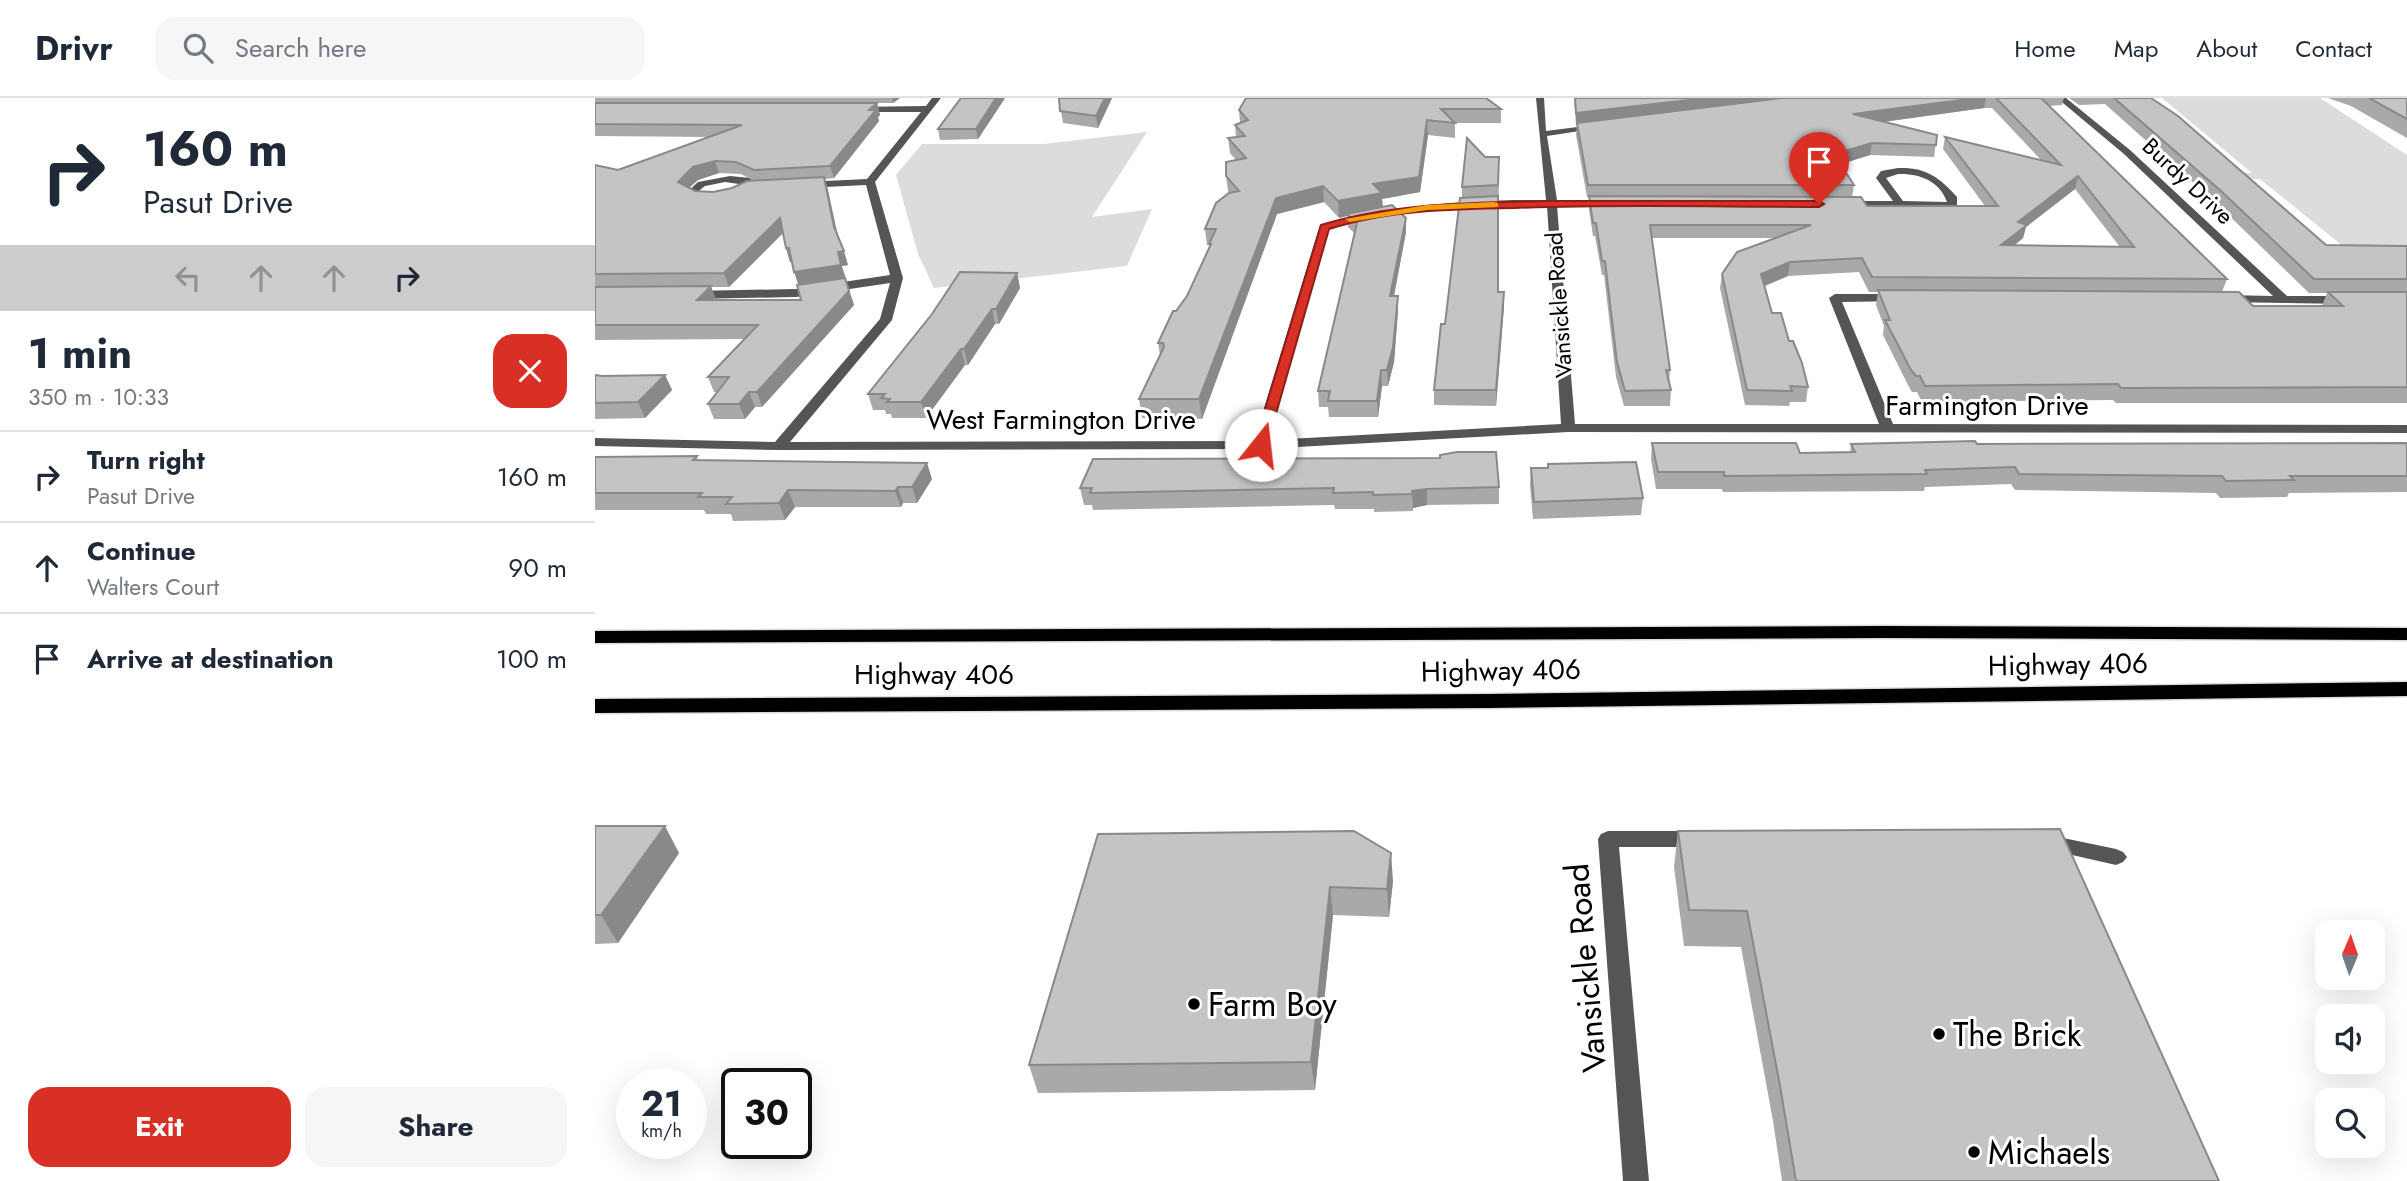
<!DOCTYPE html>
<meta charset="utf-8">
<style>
:root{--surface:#fff;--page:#f6f6f7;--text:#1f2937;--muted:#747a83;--line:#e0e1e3;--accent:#d93025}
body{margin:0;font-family:Jost,sans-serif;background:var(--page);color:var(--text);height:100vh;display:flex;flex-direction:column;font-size:26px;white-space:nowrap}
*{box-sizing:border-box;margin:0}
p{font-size:23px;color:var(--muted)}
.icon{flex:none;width:38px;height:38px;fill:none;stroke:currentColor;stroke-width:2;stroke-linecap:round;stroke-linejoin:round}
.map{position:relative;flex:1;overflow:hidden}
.side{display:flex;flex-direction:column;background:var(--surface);width:595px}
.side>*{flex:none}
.banner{background:#fff;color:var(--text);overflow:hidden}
.needle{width:46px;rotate:2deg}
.controls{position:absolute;left:1720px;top:822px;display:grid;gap:14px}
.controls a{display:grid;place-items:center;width:70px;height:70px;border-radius:14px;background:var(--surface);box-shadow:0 7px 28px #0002;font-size:35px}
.speed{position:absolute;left:21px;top:970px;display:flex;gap:14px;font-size:35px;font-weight:700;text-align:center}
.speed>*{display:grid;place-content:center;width:91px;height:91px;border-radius:50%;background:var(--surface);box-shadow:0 7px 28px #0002;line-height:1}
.speed small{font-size:18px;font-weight:400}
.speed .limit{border:4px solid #111;border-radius:10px;background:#fff;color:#111}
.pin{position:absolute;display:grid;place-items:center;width:60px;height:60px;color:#fff;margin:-72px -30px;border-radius:50% 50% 50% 0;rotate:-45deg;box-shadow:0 0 7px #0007}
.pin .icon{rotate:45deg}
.me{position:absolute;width:77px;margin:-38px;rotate:16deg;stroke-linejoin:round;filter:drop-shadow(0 0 5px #0008)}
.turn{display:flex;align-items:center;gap:24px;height:147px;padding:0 28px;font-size:32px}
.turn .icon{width:91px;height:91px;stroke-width:2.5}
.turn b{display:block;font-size:49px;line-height:60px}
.lanes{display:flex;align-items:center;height:66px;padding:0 28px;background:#0003;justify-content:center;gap:35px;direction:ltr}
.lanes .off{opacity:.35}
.round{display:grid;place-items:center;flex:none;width:74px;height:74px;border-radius:21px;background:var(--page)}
.head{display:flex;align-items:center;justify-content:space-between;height:119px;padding:0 28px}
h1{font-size:42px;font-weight:700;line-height:52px}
.cta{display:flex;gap:14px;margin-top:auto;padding:14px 28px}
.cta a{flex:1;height:80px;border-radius:21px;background:var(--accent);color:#fff;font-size:28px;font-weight:700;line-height:80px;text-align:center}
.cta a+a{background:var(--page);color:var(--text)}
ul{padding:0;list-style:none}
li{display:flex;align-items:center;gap:21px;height:91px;padding:0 28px;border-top:2px solid var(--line)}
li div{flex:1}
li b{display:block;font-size:26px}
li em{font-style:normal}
header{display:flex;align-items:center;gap:42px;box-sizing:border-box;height:98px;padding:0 35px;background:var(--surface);border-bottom:2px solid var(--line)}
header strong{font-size:33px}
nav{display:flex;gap:38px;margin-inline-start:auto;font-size:24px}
.search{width:490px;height:63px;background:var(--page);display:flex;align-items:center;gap:18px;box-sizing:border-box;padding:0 24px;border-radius:21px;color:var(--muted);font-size:26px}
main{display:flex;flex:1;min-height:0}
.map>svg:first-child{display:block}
.green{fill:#dcdcdc}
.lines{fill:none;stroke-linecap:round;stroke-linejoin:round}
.highway-casing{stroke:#dbdbdb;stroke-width:3}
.minor{fill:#555;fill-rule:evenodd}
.highway{fill:#000;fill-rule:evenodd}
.wall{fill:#a9a9a9;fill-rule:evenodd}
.shaded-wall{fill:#898989}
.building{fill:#c4c4c4;stroke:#898989;stroke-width:2;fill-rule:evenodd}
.route{fill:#d93025;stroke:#8d1f18;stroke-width:2}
.slow{fill:#f59e0b}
.poi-dot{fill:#000;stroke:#fff;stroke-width:2.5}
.labels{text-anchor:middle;stroke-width:6;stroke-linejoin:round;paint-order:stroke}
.far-street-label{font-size:23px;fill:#000;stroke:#fff}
.street-label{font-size:28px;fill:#000;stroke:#fff}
.near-street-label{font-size:33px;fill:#000;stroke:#fff}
.near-poi-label{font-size:33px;fill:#000;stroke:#fff;text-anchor:start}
</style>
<header>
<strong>Drivr</strong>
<div class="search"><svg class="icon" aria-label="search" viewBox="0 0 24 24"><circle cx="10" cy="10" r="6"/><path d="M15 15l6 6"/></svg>Search here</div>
<nav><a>Home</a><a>Map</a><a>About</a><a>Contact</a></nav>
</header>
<main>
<section class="side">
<div class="banner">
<div class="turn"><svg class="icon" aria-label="right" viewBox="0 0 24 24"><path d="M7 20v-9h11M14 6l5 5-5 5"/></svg><div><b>160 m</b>Pasut Drive</div></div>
<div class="lanes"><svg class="icon off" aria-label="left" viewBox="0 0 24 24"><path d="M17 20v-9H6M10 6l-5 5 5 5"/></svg><svg class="icon off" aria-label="ahead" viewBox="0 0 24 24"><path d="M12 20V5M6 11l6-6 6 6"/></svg><svg class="icon off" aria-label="ahead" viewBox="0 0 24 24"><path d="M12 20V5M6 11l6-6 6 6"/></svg><svg class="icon" aria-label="right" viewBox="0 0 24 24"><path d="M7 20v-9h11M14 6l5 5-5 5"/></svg></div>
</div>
<div class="head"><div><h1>1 min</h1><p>350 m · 10:33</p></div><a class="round" style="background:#d93025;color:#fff"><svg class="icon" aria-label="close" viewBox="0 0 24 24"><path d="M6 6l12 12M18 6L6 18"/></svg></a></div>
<ul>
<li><svg class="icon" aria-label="right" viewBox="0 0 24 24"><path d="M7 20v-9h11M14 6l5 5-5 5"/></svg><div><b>Turn right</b><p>Pasut Drive</p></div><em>160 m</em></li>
<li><svg class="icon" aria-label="ahead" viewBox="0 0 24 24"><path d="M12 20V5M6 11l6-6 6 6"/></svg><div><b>Continue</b><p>Walters Court</p></div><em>90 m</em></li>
<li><svg class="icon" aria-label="arrive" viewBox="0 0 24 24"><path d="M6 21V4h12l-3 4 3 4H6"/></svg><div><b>Arrive at destination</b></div><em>100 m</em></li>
</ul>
<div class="cta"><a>Exit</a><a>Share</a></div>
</section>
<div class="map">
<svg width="1812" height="1083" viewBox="0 0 1812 1083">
<rect width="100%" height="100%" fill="#fff"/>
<g class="green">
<polygon points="1567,0 1725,0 1812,57 1812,150 1749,149 1665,81 1576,81 1571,76 1657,75"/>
<polygon points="552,34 497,119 557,111 532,168 339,190 323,156 301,77 327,46 448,46"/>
</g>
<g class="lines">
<defs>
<g id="highway">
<polygon points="1286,528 1812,530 1812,542 1286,540 0,545 0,533"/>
<polygon points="1812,584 1812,598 894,610 0,615 0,601 894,596"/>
</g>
</defs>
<use href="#highway" class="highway-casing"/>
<g class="minor">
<path d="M 337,0 L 346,0 L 280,84 L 308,180 L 297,222 L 195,344 L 659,343 L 725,127 C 800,107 874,101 951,102 L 941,0 L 949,0 L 951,33 L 1006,26 L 1011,29 L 952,38 L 962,102 L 1017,103 L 1022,106 L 1017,109 L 962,108 L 980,326 L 1284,326 L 1234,200 L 1240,196 L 1305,196 L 1309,197 L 1309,203 L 1247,204 L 1298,326 L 1812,327 L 1812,335 L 973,334 L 665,351 L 184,352 L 0,348 L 0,340 L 180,344 L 285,221 L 295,185 L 201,199 L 98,201 L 92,197 L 98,193 L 201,191 L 295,177 L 271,87 L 209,90 L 204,87 L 209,84 L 272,81 L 326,14 L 261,14 L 257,11 L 258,9 L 331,8 ZM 952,108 L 966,326 L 674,342 L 734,131 C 806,112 878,107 952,108 Z"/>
<polygon points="1462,0 1471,0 1535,52 1692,198 1752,198 1758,202 1752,206 1626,204 1626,198 1630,197 1678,198 1529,56"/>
<path d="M 1303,70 C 1331,69 1344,79 1362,99 L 1362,107 L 1357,110 L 1248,109 L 1243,106 L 1248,103 L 1298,103 L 1281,80 L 1286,73 ZM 1303,76 C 1324,75 1345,83 1352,104 L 1308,103 L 1291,80 Z"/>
<path d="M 135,78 L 155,80 L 162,87 C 146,105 109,112 90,96 L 103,84 ZM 130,84 L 151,87 L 128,97 L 101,95 L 110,88 Z"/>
<polygon points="1013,733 1106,733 1113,736 1116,741 1113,746 1106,749 1024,749 1054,1083 1028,1083 1003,741 1006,736"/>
<polygon points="1449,736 1521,751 1528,754 1532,759 1528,764 1521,767 1442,749 1439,744 1442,739"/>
</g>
<use href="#highway" class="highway"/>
</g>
<g class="wall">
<path d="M 0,0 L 305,0 L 298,5 L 282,5 L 285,17 L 283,19 L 284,23 L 239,80 L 230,81 L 242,136 L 253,167 L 247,168 L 259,207 L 167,309 L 160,309 L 150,321 L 119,321 L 113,306 L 122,294 L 119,294 L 113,279 L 149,241 L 0,242 L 0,67 L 23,72 L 115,39 L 0,38 ZM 124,75 L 146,76 L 159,83 L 137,90 L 118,94 L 100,93 L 94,90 L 103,82 ZM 188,135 L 191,150 L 195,164 L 197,164 L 203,186 L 206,202 L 121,202 L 116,189 L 134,189 Z"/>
<polygon points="410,0 383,41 345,42 343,31"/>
<polygon points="464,0 517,0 503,30 468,25"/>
<path d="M 979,0 L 1469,0 L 1467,7 L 1454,8 L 1632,181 L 1627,194 L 1658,208 L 1727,208 L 1732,195 L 1714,195 L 1622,106 L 1510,6 L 1484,7 L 1474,0 L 1556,0 L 1731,147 L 1812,148 L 1812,305 L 1521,305 L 1518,302 L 1327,304 L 1322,294 L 1317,294 L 1313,287 L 1288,237 L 1289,228 L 1281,207 L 1283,194 L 1274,194 L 1264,174 L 1193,178 L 1170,188 L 1177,215 L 1194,243 L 1213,289 L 1211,304 L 1195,304 L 1194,308 L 1150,307 L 1125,190 L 1127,176 L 1180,140 L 1057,140 L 1075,272 L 1074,285 L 1076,292 L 1075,308 L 1029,308 L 1021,279 L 1009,177 L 1007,177 L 1000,138 L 998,138 L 994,111 L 994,99 L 992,99 L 981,37 L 982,27 L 981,27 ZM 1389,10 L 1397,10 L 1446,62 L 1350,39 L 1348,51 L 1390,108 L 1272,108 L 1257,99 L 1259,87 L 1245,66 L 1275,57 L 1339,59 L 1342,37 L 1289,24 ZM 1480,91 L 1525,149 L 1419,148 L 1428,140 L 1431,129 Z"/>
<polygon points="1733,0 1812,0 1812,40 1756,8"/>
<polygon points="906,11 906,25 860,25 860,40 833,37 825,94 787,101 788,109 811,134 799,198 803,198 803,213 799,264 793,288 787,288 783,319 734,319 733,309 724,309 723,293 760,136 753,129 752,118 744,120 729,104 682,116 607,321 547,320 544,301 565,257 563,245 592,198 614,150 614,147 612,147 610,131 634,95 633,93 631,78 641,62 635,55 633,40 641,39 640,27 645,25 644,12"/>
<polygon points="890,59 904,59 903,194 909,194 909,208 901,308 839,307 839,292 850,226 867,100 867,89"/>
<polygon points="422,175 425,190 404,226 400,226 373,267 370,267 331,320 297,320 296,316 291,316 290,312 278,312 273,296"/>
<polygon points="0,277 70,277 77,292 50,320 0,321"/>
<polygon points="1057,345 1205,355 1255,355 1256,346 1812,345 1812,394 1694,395 1692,399 1625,400 1621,395 1420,392 1416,386 1330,389 1329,393 1128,394 1127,391 1061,391 1056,361"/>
<polygon points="102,358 103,362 337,381 322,405 308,405 306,409 200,409 190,422 138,423 136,416 111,416 109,412 0,412 0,359"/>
<polygon points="936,370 1048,400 1046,417 938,421 935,387"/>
<polygon points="904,389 904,406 832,407 818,410 818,413 779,414 779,411 740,411 739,407 498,412 497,407 489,407 485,390"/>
<polygon points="0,728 84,755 23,845 0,846"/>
<polygon points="759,733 798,783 794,819 738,817 720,992 443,995 434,967"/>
<polygon points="1083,733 1624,1083 1187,1083 1178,1023 1146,849 1089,848 1079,769"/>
</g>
<g class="shaded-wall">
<polygon points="297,0 305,0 298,5"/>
<polygon points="401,0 410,0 383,41 381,31"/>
<polygon points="510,0 517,0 503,30 501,18"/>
<polygon points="1111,0 1208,0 981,27 981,15"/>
<polygon points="1382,0 1391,0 1389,10 1257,28 1258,16"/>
<polygon points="282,5 285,17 283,19 284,23 239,80 235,68 274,12"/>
<polygon points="832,22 833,37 825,94 787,101 788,111 752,116 752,118 744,120 743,103 778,86"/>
<polygon points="1277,45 1275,57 1237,69 1239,56"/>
<polygon points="120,63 124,75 103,82 87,96 83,84 98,69"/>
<polygon points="1483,78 1480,91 1431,129 1428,140 1402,161 1406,147 1423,124"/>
<polygon points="229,79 233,92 244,143 239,129"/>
<polygon points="728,88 729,104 682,116 607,321 604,301 681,100"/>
<polygon points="185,120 189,134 134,189 129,175"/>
<polygon points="811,120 811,134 796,213 795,198"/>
<polygon points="191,150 194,150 198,164 195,164"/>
<polygon points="249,153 253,167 247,168 243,154"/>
<polygon points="1195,164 1193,178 1164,190 1166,176"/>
<polygon points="246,167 251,181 204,188 199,174"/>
<polygon points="422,175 425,190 404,226 401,211"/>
<polygon points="116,188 121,202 102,202"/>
<polygon points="254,193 259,207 167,309 162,294"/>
<polygon points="909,194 909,208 901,308 901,292"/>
<polygon points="803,198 803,213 799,264 793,288 792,272"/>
<polygon points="397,211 400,226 373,267 369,251"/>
<polygon points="366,251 370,267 331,320 326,304"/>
<polygon points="786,272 787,288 783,319 782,303"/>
<polygon points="70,277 77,292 50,320 43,304"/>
<polygon points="154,294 160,309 150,321 144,306"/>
<polygon points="332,365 337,381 322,405 317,389"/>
<polygon points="303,389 308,405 306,409 300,393"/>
<polygon points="832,391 832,407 818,410 818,413 817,393"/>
<polygon points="193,392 200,409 190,422 184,405"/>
<polygon points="70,728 84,755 23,845 6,817"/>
<polygon points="796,755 798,783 794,819 792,791"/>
<polygon points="735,789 738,817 720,992 716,964"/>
</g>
<g class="building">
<polygon points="366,0 401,0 381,31 343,31"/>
<polygon points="464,0 510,0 501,18 465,13"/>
<polygon points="651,0 891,0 906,11 846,11 860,25 832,22 824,79 778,86 787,95 743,103 728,88 681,100 604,301 544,301 569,249 568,245 563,245 578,213 581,213 592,198 616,146 614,146 621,131 610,131 621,105 634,95 644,93 631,78 631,64 651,60 633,40 650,38 640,27 653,22 644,12"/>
<polygon points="980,0 1111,0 981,15"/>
<polygon points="1187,0 1382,0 1258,16 1342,37 1341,47 1277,45 1239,56 1259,87 993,87 982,25"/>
<path d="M 1401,0 L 1446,0 L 1632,181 L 1277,179 L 1267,160 L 1195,164 L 1166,176 L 1177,215 L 1186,215 L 1194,243 L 1198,243 L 1207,265 L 1213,289 L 1195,288 L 1197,293 L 1152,292 L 1127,176 L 1142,154 L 1216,127 L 1055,127 L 1075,272 L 1071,272 L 1076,292 L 1030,293 L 1022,264 L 1010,163 L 1007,163 L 1001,125 L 998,125 L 994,98 L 1266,99 L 1272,108 L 1403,108 L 1350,39 L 1466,67 ZM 1483,78 L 1539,149 L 1406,147 L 1432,127 L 1423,124 Z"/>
<polygon points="1519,0 1556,0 1583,18 1731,147 1812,148 1812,181 1719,181 1626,93"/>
<polygon points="1774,0 1812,0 1812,21"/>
<polygon points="0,5 282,5 274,12 281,12 235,68 159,72 141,64 120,63 98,69 83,84 100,93 118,94 137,90 152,83 229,79 239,129 249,153 243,154 246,167 199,174 194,150 191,150 185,120 129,175 0,176 0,67 23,72 147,27 0,26"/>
<polygon points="872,40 890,59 904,59 903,87 867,89"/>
<polygon points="903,98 903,194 909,194 901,292 839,292 846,226 850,226 865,100"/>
<polygon points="797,107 811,120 795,198 803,198 798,249 792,272 786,272 782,303 733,303 735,293 723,293 762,125 752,116"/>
<polygon points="365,174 422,175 401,211 397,211 369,251 366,251 326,304 292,304 295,301 286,300 290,296 273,296 337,216"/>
<polygon points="250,180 254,193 162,294 154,294 144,306 113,306 134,279 113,279 163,227 0,227 0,189 116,188 102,202 206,202 202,187"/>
<polygon points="1283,192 1644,194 1658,208 1748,208 1733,194 1812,194 1812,289 1526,290 1523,286 1330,288 1325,278 1321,278 1316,272 1290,222 1295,222"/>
<polygon points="0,277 7,278 70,277 43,304 0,305"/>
<polygon points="1380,343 1382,346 1812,345 1812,378 1695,378 1699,382 1631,383 1627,378 1424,376 1420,369 1330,372 1332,376 1129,378 1129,374 1063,374 1057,345 1201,345 1205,355 1260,354 1256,346"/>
<polygon points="862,354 901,354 904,389 832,391 817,393 817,396 778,397 778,394 738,395 739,390 495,395 497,390 485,390 498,361 845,360 845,357"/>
<polygon points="102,358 98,362 332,365 317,389 303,389 300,393 193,392 184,405 131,406 137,399 103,399 107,395 0,395 0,359"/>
<polygon points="1041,364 1048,400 939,404 936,370 953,370 953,366"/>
<polygon points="0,728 70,728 6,817 0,817"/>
<polygon points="1465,731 1624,1083 1201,1083 1185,988 1152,813 1094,812 1083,733"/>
<polygon points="759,733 796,755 792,791 735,789 716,964 434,967 503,736"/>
</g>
<path class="route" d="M 957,103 L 1224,103 L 1229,106 L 1224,109 C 1123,109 1021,106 919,110 C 857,111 794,112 734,131 L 672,347 L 666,351 L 661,350 L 659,347 L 726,127 C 801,104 879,105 957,103 Z"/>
<polygon class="slow" points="899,104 903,105 903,109 832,112 755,124 750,121 832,107"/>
<g class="poi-dot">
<circle cx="599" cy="906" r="7"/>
<circle cx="1344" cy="936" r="7"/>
<circle cx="1379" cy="1054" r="7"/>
</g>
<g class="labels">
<g class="far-street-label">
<text transform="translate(1593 83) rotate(43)" y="8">Burdy Drive</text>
<text transform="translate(964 207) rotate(-94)" y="8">Vansickle Road</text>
</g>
<g class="street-label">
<text x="1392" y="317">Farmington Drive</text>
<text x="466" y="331">West Farmington Drive</text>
<text transform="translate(1473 566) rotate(-1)" y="10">Highway 406</text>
<text transform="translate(906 572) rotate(-1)" y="10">Highway 406</text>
<text x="339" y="586">Highway 406</text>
</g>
<g class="near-street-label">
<text transform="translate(990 870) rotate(-95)" y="12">Vansickle Road</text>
</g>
<g class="near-poi-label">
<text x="613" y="918">Farm Boy</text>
<text x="1358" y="948">The Brick</text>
<text x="1393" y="1066">Michaels</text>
</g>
</g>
</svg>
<div class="controls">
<a><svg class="needle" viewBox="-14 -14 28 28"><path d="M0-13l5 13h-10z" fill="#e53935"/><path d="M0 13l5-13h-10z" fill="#747a83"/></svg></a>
<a><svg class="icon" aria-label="sound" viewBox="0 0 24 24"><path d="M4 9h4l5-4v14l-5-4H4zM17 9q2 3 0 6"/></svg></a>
<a><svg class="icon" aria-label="search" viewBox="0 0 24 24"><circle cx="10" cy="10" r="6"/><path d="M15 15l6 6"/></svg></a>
</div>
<div class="speed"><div>21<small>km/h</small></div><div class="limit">30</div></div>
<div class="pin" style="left:1224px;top:106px;background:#d93025"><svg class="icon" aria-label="arrive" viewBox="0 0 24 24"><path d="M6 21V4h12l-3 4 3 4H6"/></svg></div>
<svg class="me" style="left:666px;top:347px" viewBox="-20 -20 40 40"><circle r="19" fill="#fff"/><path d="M0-13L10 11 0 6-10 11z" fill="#d93025"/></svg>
</div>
</main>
